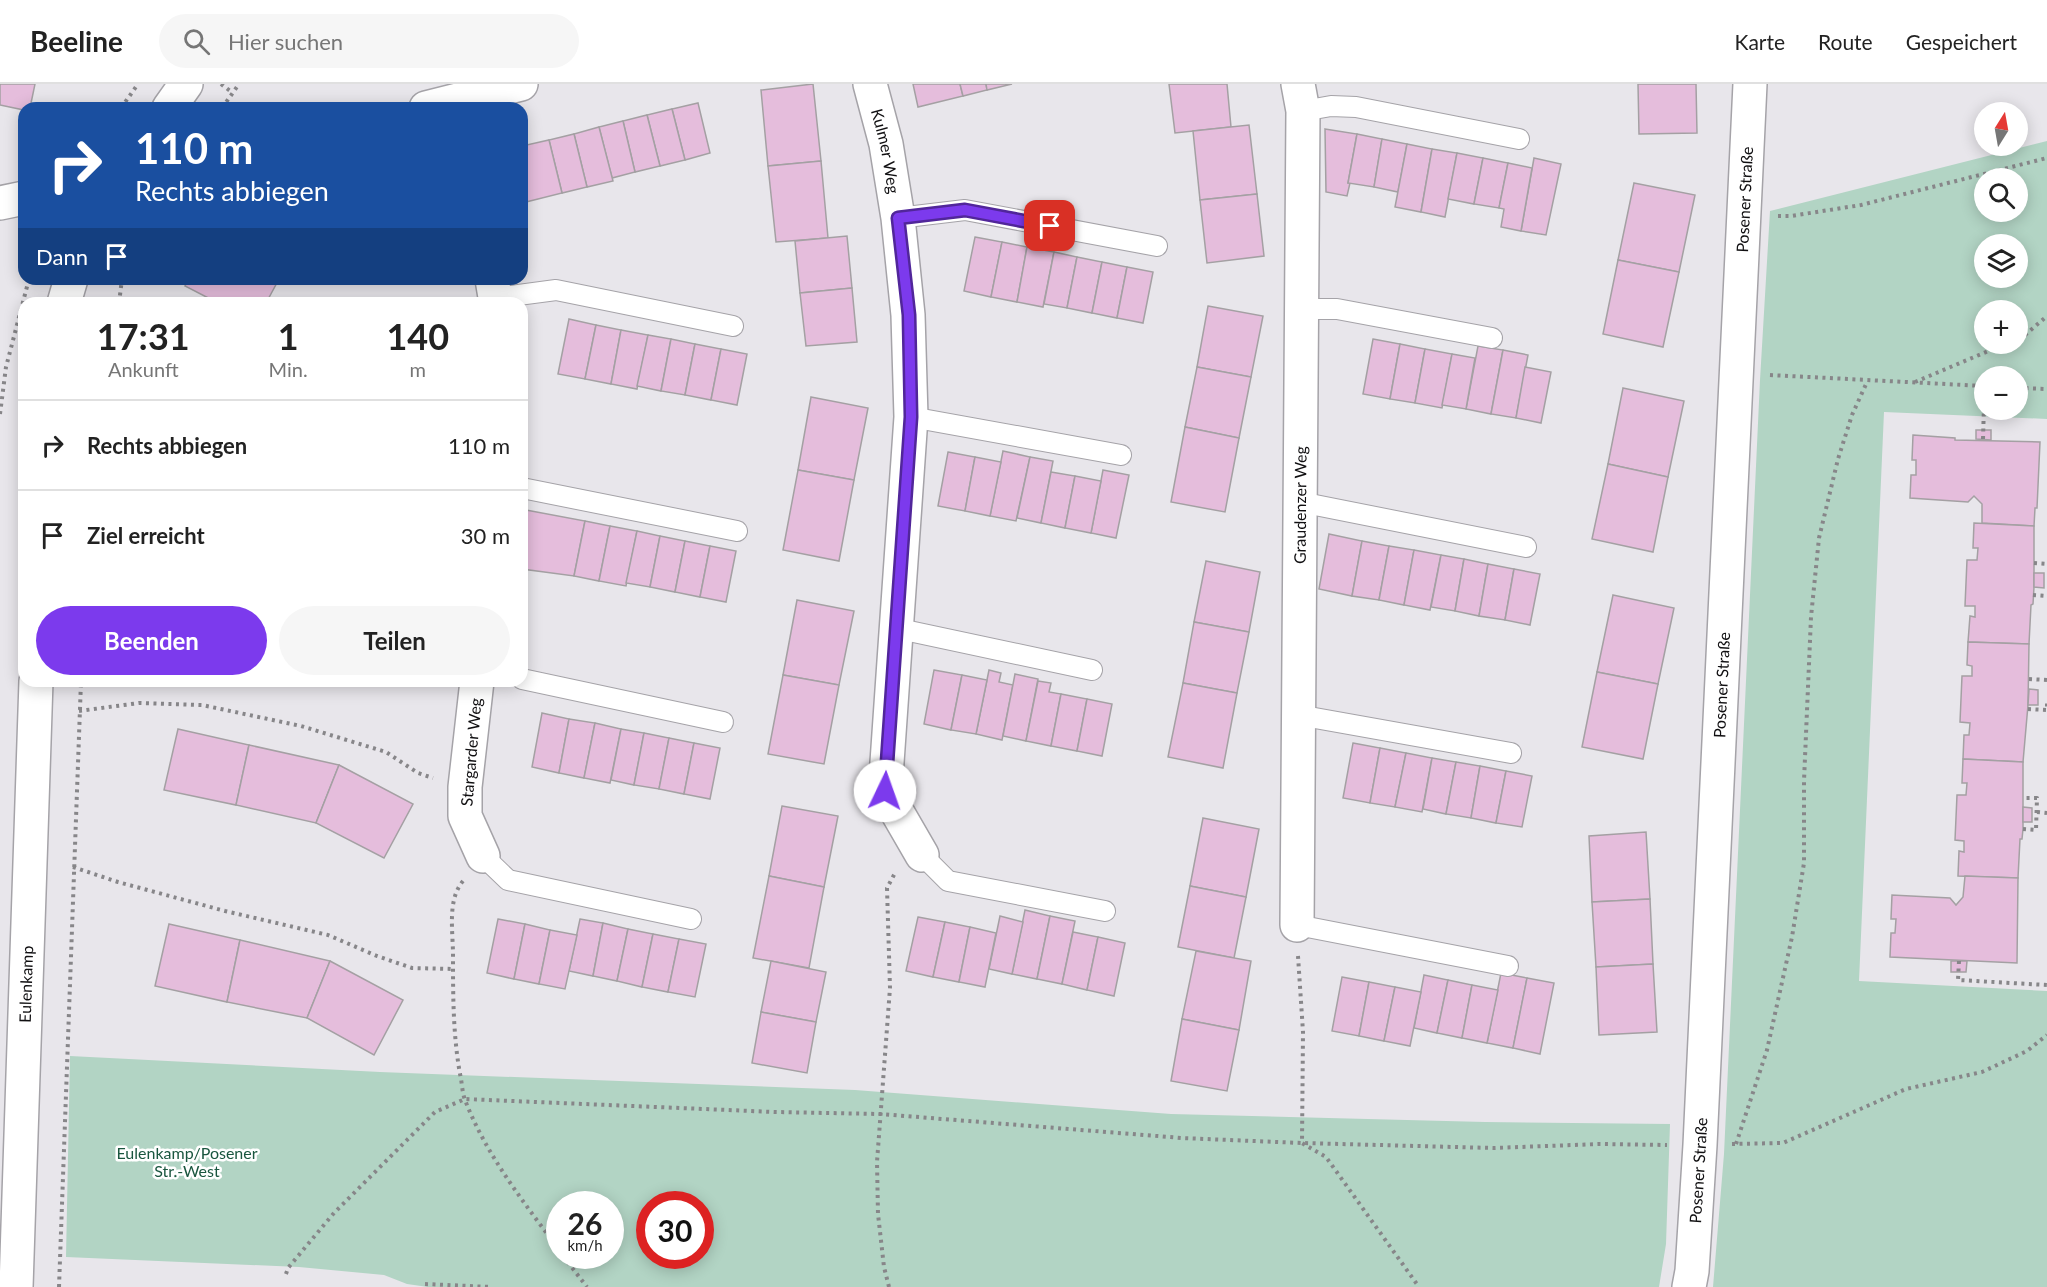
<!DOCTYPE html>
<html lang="de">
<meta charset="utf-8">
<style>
:root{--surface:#fff;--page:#f6f6f6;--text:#222;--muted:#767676;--line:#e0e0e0;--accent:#7c3aed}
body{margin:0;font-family:Lato,sans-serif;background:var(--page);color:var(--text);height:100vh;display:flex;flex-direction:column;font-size:22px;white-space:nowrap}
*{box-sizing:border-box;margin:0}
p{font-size:20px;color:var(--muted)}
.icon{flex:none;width:33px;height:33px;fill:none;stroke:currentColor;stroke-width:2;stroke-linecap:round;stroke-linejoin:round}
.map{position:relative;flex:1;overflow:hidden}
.details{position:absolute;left:18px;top:213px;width:510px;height:390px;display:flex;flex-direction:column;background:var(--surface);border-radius:18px;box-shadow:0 3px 15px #0003}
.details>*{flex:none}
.guide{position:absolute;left:18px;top:18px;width:510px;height:183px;border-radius:18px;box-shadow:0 3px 15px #0003;background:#1a4fa0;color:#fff;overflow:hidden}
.needle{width:39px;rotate:11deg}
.buttons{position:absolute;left:1974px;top:18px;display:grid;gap:12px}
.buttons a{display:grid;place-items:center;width:54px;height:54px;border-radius:50%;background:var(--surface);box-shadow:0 3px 15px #0003;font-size:30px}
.speed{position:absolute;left:546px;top:1107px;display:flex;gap:12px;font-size:30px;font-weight:700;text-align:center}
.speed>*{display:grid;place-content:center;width:78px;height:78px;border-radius:50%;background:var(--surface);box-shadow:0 3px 15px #0003;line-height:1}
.speed small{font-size:15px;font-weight:400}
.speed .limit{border:9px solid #d22;background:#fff;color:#111}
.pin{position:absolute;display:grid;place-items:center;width:51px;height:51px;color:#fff;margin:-26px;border-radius:12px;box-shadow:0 3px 9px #0006}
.me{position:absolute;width:66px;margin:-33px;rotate:3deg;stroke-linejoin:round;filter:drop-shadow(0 0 4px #0008)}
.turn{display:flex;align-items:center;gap:21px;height:126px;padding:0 18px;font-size:27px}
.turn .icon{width:78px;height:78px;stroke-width:2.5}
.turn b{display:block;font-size:42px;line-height:51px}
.then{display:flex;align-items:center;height:57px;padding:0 18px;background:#0003;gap:12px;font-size:22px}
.eta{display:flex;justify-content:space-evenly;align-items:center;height:102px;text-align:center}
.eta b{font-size:36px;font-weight:700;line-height:42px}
.action{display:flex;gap:12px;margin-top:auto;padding:12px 18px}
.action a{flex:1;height:69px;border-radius:36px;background:var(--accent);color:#fff;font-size:24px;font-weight:700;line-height:69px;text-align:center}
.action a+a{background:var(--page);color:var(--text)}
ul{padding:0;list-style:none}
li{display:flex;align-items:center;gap:18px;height:90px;padding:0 18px;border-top:2px solid var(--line)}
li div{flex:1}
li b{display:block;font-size:22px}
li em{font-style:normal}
header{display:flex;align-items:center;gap:36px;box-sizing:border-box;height:84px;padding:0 30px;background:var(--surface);border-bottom:2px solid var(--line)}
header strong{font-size:28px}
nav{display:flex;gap:33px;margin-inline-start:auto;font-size:21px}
.search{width:420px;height:54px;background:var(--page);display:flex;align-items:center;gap:15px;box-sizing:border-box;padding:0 21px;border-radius:33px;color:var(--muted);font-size:22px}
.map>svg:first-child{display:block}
.green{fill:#b2d4c4;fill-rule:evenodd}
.building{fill:#e5bddc;stroke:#a4a0a3;stroke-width:1.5}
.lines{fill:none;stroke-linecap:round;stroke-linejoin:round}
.service-casing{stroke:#a5a3a8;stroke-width:22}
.minor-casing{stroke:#a5a3a8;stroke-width:36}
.tertiary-casing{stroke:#a5a3a8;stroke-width:36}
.path{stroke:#878689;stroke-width:4;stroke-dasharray:3 4.5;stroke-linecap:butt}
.service{stroke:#fff;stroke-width:20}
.minor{stroke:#fff;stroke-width:33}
.tertiary{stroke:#fff;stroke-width:33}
.route-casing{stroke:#51269a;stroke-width:15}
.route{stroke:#7c3aed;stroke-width:10}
.labels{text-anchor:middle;stroke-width:5;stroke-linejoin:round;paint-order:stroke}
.street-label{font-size:16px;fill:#100f11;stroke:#fff}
.park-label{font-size:16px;fill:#1a563f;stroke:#fff}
</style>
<header>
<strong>Beeline</strong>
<div class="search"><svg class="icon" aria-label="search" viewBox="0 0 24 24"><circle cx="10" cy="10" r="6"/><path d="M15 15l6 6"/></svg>Hier suchen</div>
<nav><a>Karte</a><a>Route</a><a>Gespeichert</a></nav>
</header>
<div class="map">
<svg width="2047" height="1203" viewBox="0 0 2047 1203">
<rect width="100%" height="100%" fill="#e8e6eb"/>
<g class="green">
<path d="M 2047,57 L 2047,335 L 1884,328 L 1859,897 L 2047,907 L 2047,1203 L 1713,1203 L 1724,1070 L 1760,296 L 1770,127 ZM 1984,94 L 2018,94 L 2018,128 L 1984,128 ZM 1984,160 L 2018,160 L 2018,194 L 1984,194 ZM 2018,226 L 2018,260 L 1984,260 L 1984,226 ZM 2018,292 L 2018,326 L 1984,326 L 1984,292 Z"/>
<path d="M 70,972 L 380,988 L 855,1006 L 1171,1030 L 1485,1038 L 1670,1040 L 1666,1160 L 1659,1203 L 428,1203 L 407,1200 L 384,1191 L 299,1183 L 66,1173 ZM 560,1120 L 610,1120 L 610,1172 L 560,1172 ZM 650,1120 L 700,1120 L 700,1172 L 650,1172 Z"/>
</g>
<g class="building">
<polygon points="0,0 35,0 30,24 24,24 24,26 0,21"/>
<polygon points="813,0 821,77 768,82 761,6"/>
<polygon points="913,0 960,0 963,12 918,23"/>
<polygon points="960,0 986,0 987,6 963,12"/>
<polygon points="986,0 1012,0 987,6"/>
<polygon points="1169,0 1227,0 1231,43 1175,49"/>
<polygon points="1638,0 1696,0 1697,49 1639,50"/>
<polygon points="698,19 710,69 685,76 672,25"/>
<polygon points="672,25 685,76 660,82 647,31"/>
<polygon points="647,31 660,82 635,88 623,37"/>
<polygon points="623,37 635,88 612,94 599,43"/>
<polygon points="1249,41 1257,110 1200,116 1193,47"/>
<polygon points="599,43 613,97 587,103 574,50"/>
<polygon points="1325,45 1357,50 1348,99 1350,99 1347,112 1326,108"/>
<polygon points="574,50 587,103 562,109 549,56"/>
<polygon points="1357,50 1382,55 1374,103 1348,99"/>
<polygon points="1382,55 1407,60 1398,108 1374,103"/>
<polygon points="549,56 562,109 522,119 522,62"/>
<polygon points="1407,60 1432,65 1421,128 1395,123"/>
<polygon points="1432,65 1457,69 1445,133 1421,128"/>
<polygon points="1457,69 1483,74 1474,120 1448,115"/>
<polygon points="1483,74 1508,79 1499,124 1474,120"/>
<polygon points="1534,74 1561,80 1546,151 1521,147"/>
<polygon points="821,77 828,154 776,158 768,82"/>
<polygon points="1508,79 1532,84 1521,147 1501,143 1504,125 1499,124"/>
<polygon points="1634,99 1695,111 1679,188 1618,176"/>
<polygon points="1257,110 1264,172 1207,179 1200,116"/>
<polygon points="847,152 852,204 800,209 795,157"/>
<polygon points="975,153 1002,158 991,213 964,207"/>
<polygon points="1002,158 1027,163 1017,218 991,213"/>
<polygon points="1027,163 1054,168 1043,223 1017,218"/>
<polygon points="1054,168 1077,173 1067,224 1044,220"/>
<polygon points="1077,173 1102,178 1092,229 1067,224"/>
<polygon points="1618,176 1679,188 1663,263 1603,250"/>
<polygon points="1102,178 1127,183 1117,234 1092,229"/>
<polygon points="1127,183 1153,188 1143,239 1117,234"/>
<polygon points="189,195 279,195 266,219 216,218 185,202"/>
<polygon points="852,204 857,258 806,262 800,209"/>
<polygon points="1208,222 1263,232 1251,293 1197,283"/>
<polygon points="569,235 596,241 585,295 558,290"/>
<polygon points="596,241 621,246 611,300 585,295"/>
<polygon points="621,246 648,251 637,305 611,300"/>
<polygon points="648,251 671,255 661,307 637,302"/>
<polygon points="671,255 695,260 685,311 661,307"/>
<polygon points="1373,255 1400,260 1390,315 1363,310"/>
<polygon points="695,260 721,265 711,316 685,311"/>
<polygon points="1400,260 1425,265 1415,319 1390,315"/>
<polygon points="1478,262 1503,266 1491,330 1466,325"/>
<polygon points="721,265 747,270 737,321 711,316"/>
<polygon points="1425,265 1452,270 1442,324 1415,319"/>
<polygon points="1503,266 1528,271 1516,334 1491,330"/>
<polygon points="1452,270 1475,274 1466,325 1442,321"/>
<polygon points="1197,283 1251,293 1239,354 1185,343"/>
<polygon points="1525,283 1551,288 1541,339 1516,334"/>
<polygon points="1623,304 1684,317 1668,393 1608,380"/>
<polygon points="811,313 868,324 854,396 798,386"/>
<polygon points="1185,343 1239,354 1225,428 1171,418"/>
<polygon points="1976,346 1991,346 1991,356 1976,355"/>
<polygon points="1913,351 1955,354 1955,356 2040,358 2037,424 2035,424 2034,442 1982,439 1982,420 1974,412 1968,418 1910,414 1911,391 1916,391 1916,376 1912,376"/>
<polygon points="1003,367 1030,373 1016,437 990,432"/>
<polygon points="948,368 975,373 965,427 938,422"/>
<polygon points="975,373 1001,378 990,432 965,427"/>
<polygon points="1030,373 1053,377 1041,439 1017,434"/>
<polygon points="1608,380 1668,393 1653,468 1592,455"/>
<polygon points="798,386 854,396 839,477 783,466"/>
<polygon points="1103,386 1129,391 1116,454 1091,449"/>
<polygon points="1051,388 1075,392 1065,444 1041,439"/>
<polygon points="1075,392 1101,397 1091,449 1065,444"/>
<polygon points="526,426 585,437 574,492 522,485 522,444"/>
<polygon points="585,437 610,442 599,497 574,492"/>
<polygon points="1974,439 2034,442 2034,503 2033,520 2031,521 2029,560 1968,558 1970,532 1975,533 1975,522 1965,522 1967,476 1977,476 1978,464 1973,464"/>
<polygon points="610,442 637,447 626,502 599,497"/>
<polygon points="637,447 660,452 650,503 626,499"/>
<polygon points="1329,450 1362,457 1352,512 1319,505"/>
<polygon points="660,452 685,457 675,508 650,503"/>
<polygon points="685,457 710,462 700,513 675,508"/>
<polygon points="1362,457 1389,462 1379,516 1352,512"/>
<polygon points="710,462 736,467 726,518 700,513"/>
<polygon points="1389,462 1414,466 1404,521 1379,516"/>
<polygon points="1414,466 1441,471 1430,526 1404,521"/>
<polygon points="1441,471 1464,475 1455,527 1431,523"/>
<polygon points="1464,475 1488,480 1479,532 1455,527"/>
<polygon points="1206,477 1260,488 1249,548 1194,538"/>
<polygon points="1488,480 1514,485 1505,536 1479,532"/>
<polygon points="1514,485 1540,490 1530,541 1505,536"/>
<polygon points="2034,489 2044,489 2044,504 2034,503"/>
<polygon points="1613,511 1674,524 1658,600 1597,588"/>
<polygon points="797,516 854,527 839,601 783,591"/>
<polygon points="1194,538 1249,548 1237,609 1183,599"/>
<polygon points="1968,558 2029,560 2028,621 2023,678 1963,675 1964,651 1969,651 1970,639 1960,638 1962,592 1972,592 1972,582 1967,581"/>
<polygon points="934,586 962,591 951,646 924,640"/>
<polygon points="989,586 1001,589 999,598 1013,601 1002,656 976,650"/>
<polygon points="1597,588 1658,600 1643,675 1582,663"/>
<polygon points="1015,590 1038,595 1026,657 1003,652"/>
<polygon points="783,591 839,601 824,680 768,670"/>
<polygon points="962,591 987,596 976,650 951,646"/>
<polygon points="1038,597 1051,599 1049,608 1061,610 1051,662 1026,657"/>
<polygon points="1183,599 1237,609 1223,684 1168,673"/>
<polygon points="2029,605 2038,606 2038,621 2028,621"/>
<polygon points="1061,610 1087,615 1077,667 1051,662"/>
<polygon points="1087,615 1112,620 1102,672 1077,667"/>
<polygon points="542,629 569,635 559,689 532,683"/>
<polygon points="569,635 595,639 584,694 559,689"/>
<polygon points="595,639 621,645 610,699 584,694"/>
<polygon points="178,645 249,661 236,721 164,706"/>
<polygon points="621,645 644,649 634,701 611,696"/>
<polygon points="644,649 669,654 659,705 634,701"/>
<polygon points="669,654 694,659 684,710 659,705"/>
<polygon points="694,659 720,664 710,715 684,710"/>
<polygon points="1353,659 1380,664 1370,719 1343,714"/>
<polygon points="249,661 339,681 316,739 236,721"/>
<polygon points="1380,664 1406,669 1395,723 1370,719"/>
<polygon points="1406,669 1432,674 1422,728 1395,723"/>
<polygon points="1432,674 1456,678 1446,730 1423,725"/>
<polygon points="1963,675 2023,678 2023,745 2022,755 2020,755 2018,794 1958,792 1959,767 1964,768 1964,757 1955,756 1957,711 1966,711 1967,699 1962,699"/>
<polygon points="1456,678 1480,682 1471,734 1446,730"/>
<polygon points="339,681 413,720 384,774 316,739"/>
<polygon points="1480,682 1506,687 1496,739 1471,734"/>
<polygon points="1506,687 1532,692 1522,743 1496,739"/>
<polygon points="782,722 838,732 824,803 769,792"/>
<polygon points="2023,723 2032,724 2032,738 2023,738"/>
<polygon points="1203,734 1259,745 1246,813 1190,802"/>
<polygon points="1646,748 1650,815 1592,818 1589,752"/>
<polygon points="769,792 824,803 809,884 753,874"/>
<polygon points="1965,792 2018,794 2017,879 1890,873 1891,849 1895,849 1896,835 1891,835 1892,811 1950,814 1956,821 1963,813"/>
<polygon points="1190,802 1246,813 1234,874 1178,863"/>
<polygon points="1650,815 1653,880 1596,883 1592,818"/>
<polygon points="1025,826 1050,832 1037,895 1012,890"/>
<polygon points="1000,832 1023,838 1012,890 989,885"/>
<polygon points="1050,832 1075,837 1062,900 1037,895"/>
<polygon points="918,833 945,838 933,893 906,887"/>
<polygon points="498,835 525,840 514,895 487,889"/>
<polygon points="580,835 603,839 593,892 569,887"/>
<polygon points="945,838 970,843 959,898 933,893"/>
<polygon points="603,839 628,845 617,897 593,892"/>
<polygon points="169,840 240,856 227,918 155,902"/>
<polygon points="525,840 550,846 539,900 514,895"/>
<polygon points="970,843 996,849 985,903 959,898"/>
<polygon points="628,845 653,850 642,903 617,897"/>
<polygon points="550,846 577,851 565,905 539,900"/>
<polygon points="1073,848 1098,853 1087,906 1062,900"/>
<polygon points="653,850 679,855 668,908 642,903"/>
<polygon points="1098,853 1125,859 1114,912 1087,906"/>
<polygon points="679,855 706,860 695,913 668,908"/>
<polygon points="240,856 330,877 307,934 227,918"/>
<polygon points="1196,867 1251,877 1239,946 1182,935"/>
<polygon points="330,877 403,916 374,971 307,934"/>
<polygon points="771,877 826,888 816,938 761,928"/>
<polygon points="1951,877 1967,877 1966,888 1951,888"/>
<polygon points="1653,880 1657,948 1599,951 1596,883"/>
<polygon points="1501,889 1527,894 1513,964 1487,959"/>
<polygon points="1424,891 1448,896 1437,949 1414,944"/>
<polygon points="1342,893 1369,898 1359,952 1332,947"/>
<polygon points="1527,894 1554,899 1540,970 1513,964"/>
<polygon points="1448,896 1472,901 1462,954 1437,949"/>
<polygon points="1369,898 1395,903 1384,957 1359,952"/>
<polygon points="1472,901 1498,906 1487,959 1462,954"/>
<polygon points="1395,903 1421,908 1410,962 1384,957"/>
<polygon points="761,928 816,938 807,989 752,979"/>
<polygon points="1182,935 1239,946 1227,1007 1171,997"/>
</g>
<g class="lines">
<defs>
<g id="service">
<polyline points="1303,27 1331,22 1356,23 1519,55"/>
<polyline points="898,134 965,126 1157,162"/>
<polyline points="496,214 556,206 733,242"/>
<polyline points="1302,225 1337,225 1492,254"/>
<polyline points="911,333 1121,371"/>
<polyline points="522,404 737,447"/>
<polyline points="1300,418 1526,463"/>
<polyline points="895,544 1092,586"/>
<polyline points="522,595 723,638"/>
<polyline points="1298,631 1511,669"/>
<polyline points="922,771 948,797 1105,827"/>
<polyline points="483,772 508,796 691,835"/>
<polyline points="1297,841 1508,882"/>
</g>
<g id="minor">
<path id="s1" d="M 870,0 L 886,60 L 898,134 L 908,231 L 911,333 L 885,707 L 922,771"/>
<polyline points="426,24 521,0"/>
<polyline points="492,195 496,219"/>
<polyline points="477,597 465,703 465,732 483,772"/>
<path id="s2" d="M 1297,841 L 1303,27 L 1298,0"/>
<path id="s3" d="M 1689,1203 L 1692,1187 L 1700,1061 L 1750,0"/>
</g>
<g id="tertiary">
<polyline points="169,24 186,0"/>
<polyline points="0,119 24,114"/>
<polyline points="64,219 71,195"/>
<path id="s4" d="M 16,1203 L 36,597"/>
</g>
</defs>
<use href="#service" class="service-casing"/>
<use href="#minor" class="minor-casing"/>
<use href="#tertiary" class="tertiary-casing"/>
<g class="path">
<polyline points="221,0 233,9"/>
<polyline points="121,24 138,0"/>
<polyline points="222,24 239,0"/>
<polyline points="1778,132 1791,132 1861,121 2047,74"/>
<polyline points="119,219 122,195"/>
<polyline points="2018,254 2025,251 2047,232"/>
<polyline points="1770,291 1984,302"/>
<polyline points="1915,298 2005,260"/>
<polyline points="2018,304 2047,305"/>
<polyline points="0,330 6,283 29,195"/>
<polyline points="1983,355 1984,321"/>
<polyline points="2034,479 2047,480"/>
<polyline points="2033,511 2047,512"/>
<polyline points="2029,595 2047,596"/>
<polyline points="2028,625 2047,626 2047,616"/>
<polyline points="79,627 139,619 202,621 301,642 386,668 418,689 433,694"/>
<polyline points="2037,728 2047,729"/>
<polyline points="2023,745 2036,746 2037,714 2024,714"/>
<polyline points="73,783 118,798 225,827 328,851 377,872 412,884 453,885"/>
<path d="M 463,797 C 447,816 453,847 453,871 C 453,911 453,951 460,990 C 462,998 462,1008 465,1016 C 486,1071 525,1120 560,1167"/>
<polyline points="1298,872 1303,948 1302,1059 1326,1073 1419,1203"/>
<polyline points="1959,877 1958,896 2047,901"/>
<polyline points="1732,1060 1783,1059 1906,1005 1982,988 2027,967 2047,951"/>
<polyline points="1736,1060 1767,966 1792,853 1804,779 1804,697 1811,533 1819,454 1838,375 1852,331 1867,298"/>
<polyline points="563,1172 587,1203"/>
<polyline points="286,1190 288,1184 334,1129 435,1028 465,1015 775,1028 880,1030 1182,1054 1302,1059 1493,1064 1600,1060 1667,1061"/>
<polyline points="425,1200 491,1203"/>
<polyline points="59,1203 81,597"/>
<polyline points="889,1203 884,1183 878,1130 877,1078 890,904 887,804 895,789"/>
</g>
<use href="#service" class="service"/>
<use href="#minor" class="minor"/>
<use href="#tertiary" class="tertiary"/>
</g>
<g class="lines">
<defs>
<polyline id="route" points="885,707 911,333 909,231 898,134 965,126 1050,142"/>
</defs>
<use href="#route" class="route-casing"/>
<use href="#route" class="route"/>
</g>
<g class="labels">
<g class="street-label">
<text dy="6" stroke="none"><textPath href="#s1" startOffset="69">Kulmer Weg</textPath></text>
<text dy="6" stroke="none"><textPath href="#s3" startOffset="1089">Posener Straße</textPath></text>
<text dy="6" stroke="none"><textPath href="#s2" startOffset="420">Graudenzer Weg</textPath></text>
<text dy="6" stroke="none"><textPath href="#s3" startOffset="603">Posener Straße</textPath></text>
<text transform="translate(471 668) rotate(-85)" y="6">Stargarder Weg</text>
<text dy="6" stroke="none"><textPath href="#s4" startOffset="303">Eulenkamp</textPath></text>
<text dy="6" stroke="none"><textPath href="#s3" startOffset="117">Posener Straße</textPath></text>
</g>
<g class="park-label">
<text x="187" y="1075">Eulenkamp/Posener<tspan x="187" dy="18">Str.-West</tspan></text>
</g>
</g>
</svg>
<div class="buttons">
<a><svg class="needle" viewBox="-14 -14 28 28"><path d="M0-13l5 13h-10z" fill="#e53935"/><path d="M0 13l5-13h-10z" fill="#767676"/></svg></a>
<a><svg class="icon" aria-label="search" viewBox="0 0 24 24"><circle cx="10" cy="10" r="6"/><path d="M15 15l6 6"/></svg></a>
<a><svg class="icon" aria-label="layers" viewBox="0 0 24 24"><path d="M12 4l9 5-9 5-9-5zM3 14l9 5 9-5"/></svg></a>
<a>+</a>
<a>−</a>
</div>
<div class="speed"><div>26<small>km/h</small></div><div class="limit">30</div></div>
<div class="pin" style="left:1050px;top:142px;background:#d93025"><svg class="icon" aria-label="arrive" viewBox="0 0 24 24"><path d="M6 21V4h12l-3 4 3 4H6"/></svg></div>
<svg class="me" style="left:885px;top:707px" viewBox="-20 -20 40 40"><circle r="19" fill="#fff"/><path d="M0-13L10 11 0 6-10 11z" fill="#7c3aed"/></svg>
<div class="guide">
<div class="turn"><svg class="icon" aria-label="right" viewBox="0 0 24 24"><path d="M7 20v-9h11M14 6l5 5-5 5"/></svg><div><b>110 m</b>Rechts abbiegen</div></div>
<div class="then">Dann<svg class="icon" aria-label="arrive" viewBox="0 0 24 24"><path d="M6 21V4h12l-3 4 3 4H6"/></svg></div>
</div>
<section class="details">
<div class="eta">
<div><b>17:31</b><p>Ankunft</p></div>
<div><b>1</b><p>Min.</p></div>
<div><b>140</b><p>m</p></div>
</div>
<ul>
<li><svg class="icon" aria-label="right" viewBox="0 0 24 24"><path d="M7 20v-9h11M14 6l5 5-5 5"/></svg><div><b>Rechts abbiegen</b></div><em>110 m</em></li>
<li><svg class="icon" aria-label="arrive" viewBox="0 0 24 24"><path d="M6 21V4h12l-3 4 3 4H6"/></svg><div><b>Ziel erreicht</b></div><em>30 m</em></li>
</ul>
<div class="action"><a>Beenden</a><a>Teilen</a></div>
</section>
</div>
